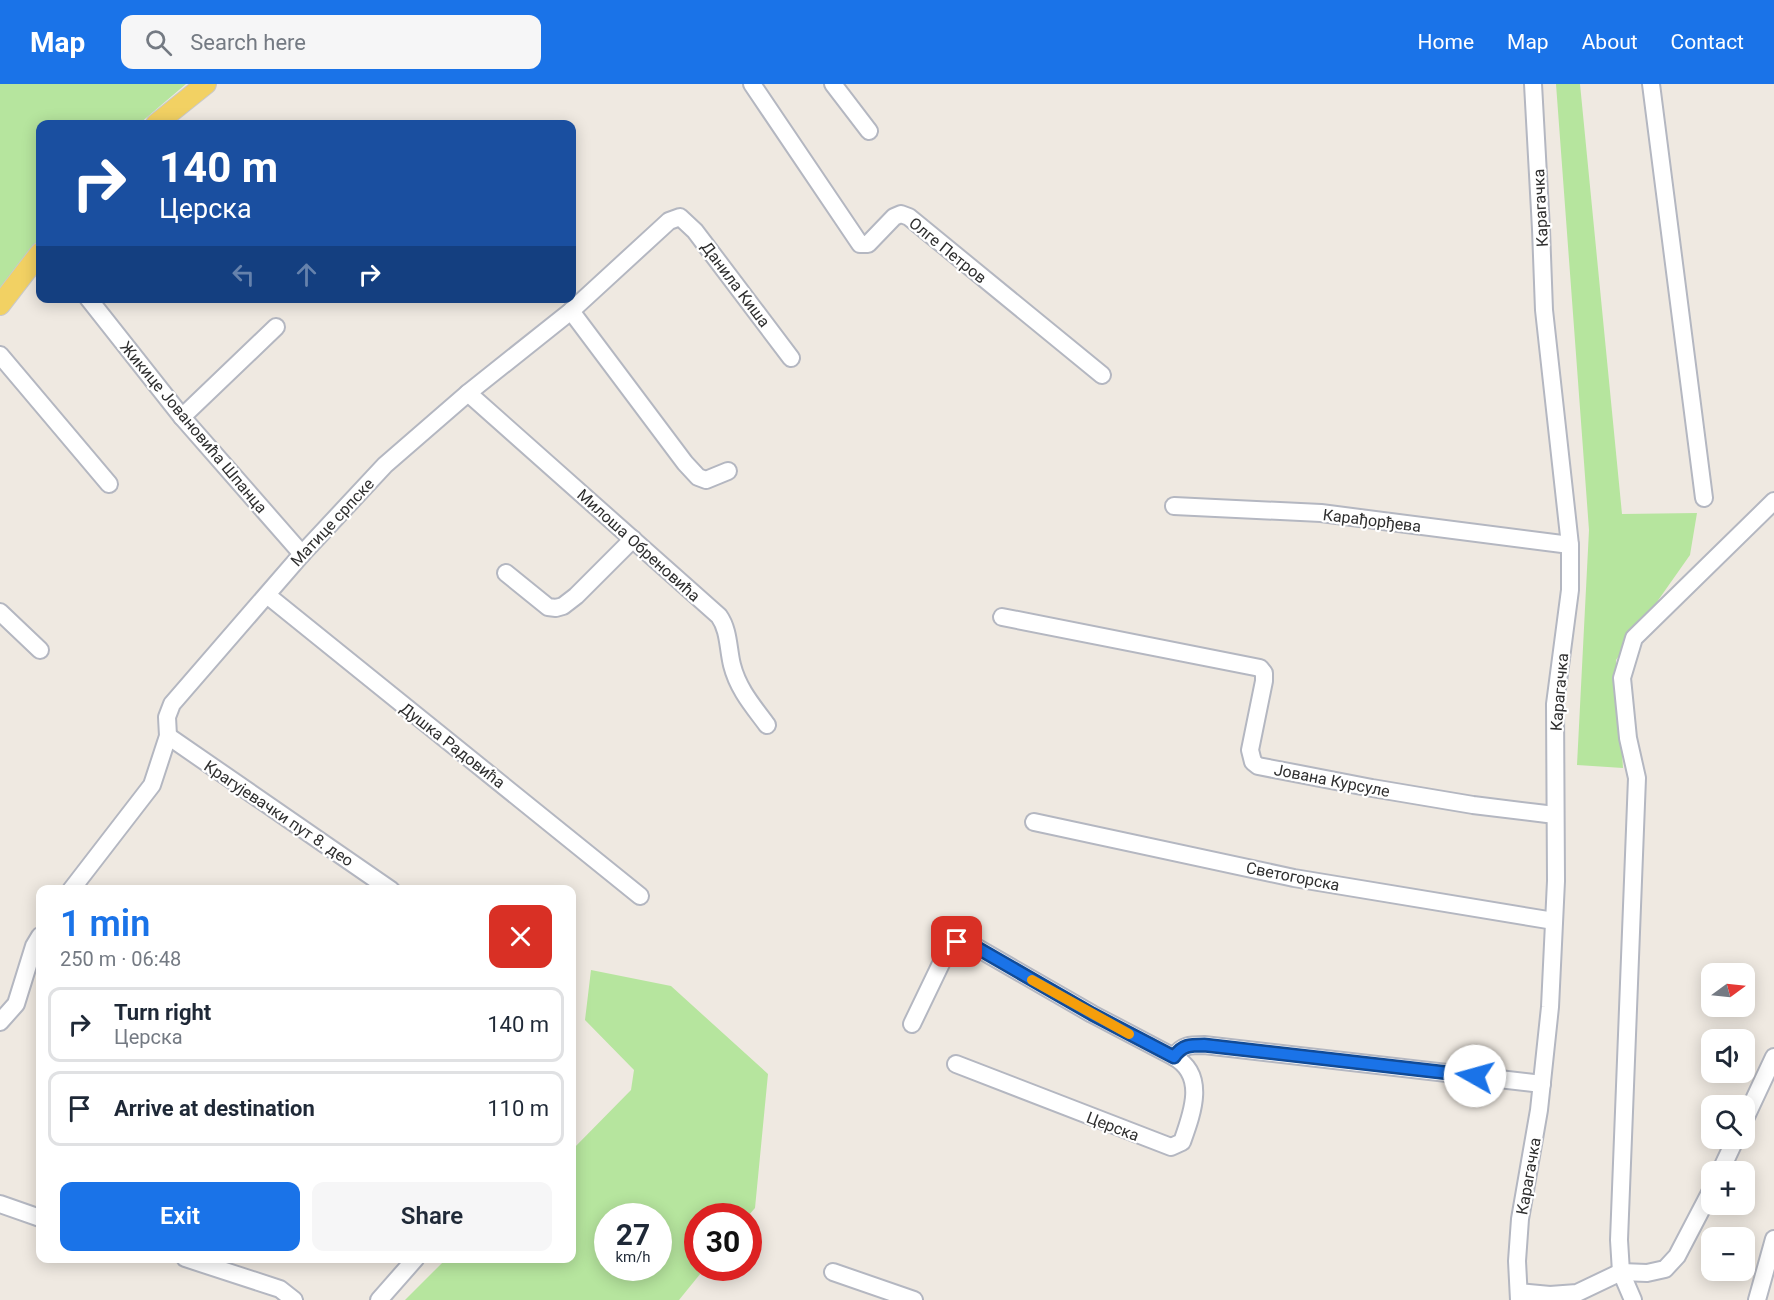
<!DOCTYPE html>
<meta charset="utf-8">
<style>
:root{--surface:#fff;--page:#f6f6f7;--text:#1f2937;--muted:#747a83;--line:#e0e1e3;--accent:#1a73e8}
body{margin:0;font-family:Roboto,sans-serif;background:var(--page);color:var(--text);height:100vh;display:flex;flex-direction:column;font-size:22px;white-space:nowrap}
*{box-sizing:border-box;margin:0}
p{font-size:20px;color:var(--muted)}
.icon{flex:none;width:33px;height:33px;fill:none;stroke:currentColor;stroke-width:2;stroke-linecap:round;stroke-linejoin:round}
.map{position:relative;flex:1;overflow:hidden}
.panel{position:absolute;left:36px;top:801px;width:540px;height:378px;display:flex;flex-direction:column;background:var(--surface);border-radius:12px;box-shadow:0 3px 15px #0003}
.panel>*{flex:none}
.guide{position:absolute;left:36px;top:36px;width:540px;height:183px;border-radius:12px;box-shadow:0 3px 15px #0003;background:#1a4fa0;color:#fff;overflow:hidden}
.needle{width:39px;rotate:75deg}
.fabs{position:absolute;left:1701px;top:879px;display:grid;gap:12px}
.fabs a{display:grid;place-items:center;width:54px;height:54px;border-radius:12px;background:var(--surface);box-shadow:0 3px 15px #0003;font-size:30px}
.speed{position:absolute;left:594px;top:1119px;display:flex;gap:12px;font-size:30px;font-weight:700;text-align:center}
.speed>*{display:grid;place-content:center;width:78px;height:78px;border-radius:50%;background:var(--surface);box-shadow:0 3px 15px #0003;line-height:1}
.speed small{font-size:15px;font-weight:400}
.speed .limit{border:9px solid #d22;background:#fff;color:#111}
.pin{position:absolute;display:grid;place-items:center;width:51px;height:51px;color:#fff;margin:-26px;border-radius:12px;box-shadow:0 3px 9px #0006}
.me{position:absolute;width:66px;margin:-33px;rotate:277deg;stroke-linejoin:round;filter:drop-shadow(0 0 4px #0008)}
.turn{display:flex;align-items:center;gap:21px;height:126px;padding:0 24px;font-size:27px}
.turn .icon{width:78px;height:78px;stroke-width:2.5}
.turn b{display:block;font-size:42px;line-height:51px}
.lanes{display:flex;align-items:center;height:57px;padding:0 24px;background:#0003;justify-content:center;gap:30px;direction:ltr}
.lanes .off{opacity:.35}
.round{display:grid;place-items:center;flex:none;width:63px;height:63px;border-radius:12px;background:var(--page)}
.headline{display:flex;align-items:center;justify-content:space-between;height:102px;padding:0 24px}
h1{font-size:36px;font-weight:600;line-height:45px;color:var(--accent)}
.cta{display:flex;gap:12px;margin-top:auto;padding:12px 24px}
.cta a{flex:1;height:69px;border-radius:12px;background:var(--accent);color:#fff;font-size:24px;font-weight:600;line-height:69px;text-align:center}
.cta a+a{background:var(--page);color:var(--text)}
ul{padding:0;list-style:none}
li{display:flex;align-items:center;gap:18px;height:75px;margin:0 12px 9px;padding:0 12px;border:3px solid var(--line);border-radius:12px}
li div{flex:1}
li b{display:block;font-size:22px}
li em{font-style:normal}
header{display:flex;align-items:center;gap:36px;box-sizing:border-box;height:84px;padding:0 30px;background:var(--accent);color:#fff}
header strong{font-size:28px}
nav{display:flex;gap:33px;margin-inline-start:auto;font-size:21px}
.search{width:420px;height:54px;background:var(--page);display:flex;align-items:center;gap:15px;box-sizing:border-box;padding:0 21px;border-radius:12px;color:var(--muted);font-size:22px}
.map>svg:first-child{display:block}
.green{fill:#b6e59e;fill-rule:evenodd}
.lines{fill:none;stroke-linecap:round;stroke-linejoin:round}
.minor-casing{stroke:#b4b7c1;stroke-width:20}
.major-casing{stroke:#c9c9c9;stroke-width:22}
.minor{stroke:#fff;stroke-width:16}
.major{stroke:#f2d163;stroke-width:20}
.route-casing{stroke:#114b97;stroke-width:15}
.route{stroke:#1a73e8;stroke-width:10}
.slow{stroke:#f59e0b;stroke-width:10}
.labels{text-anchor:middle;stroke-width:4.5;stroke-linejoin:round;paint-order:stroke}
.street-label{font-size:16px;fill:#2e2e2e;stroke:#fff}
</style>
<header>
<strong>Map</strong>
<div class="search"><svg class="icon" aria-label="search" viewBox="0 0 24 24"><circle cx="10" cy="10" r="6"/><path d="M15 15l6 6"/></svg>Search here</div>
<nav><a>Home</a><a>Map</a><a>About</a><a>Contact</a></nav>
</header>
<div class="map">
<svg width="1774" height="1216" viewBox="0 0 1774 1216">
<rect width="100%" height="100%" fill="#efe9e1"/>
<g class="green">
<polygon points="0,0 186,0 139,40 40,40 40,154 0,204"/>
<polygon points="1556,0 1580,0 1622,430 1697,429 1690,471 1616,576 1623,684 1577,681 1589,446"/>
<path d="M 591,886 L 671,902 L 768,990 L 755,1124 L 748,1132 L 698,1132 L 698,1184 L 705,1184 L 679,1216 L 405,1216 L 446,1175 L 572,1174 L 572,1066 L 631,1006 L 634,986 L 585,936 ZM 608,1132 L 658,1132 L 658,1184 L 608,1184 Z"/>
</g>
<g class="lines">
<defs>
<g id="minor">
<polyline points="752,0 860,160 868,160 894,133 901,130 909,133 1102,291"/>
<polyline points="833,0 869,47"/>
<polyline points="1651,0 1704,414"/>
<polyline points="88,214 182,333 302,470"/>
<polyline points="571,227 685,379 698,393 706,396 728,387"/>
<polyline points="0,271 109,400"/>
<path d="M 468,309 L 719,532 C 729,546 728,565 732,581 C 738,605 753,622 767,641"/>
<polyline points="182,333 276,243"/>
<polyline points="1174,422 1321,429 1570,461"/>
<polyline points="506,489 548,523 556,524 563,522 576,512 633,455"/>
<polyline points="267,511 640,812"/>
<polyline points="0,528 40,566"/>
<polyline points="1002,533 1260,584 1264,589 1264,597 1250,666 1253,678 1258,682 1372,704 1473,721 1555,731"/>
<polyline points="168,652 391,806"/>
<polyline points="1034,738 1294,794 1554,837"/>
<polyline points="71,806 152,701 168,652 167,633 172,620 302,470 385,381 468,309 571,227 669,137 680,133 695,147 791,274"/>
<polyline points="0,938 16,920 34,862 40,852"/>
<path d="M 912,940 L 949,863 L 957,858 L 967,858 L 1092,930 L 1174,973 C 1182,961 1190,961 1204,961 L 1542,1000"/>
<path d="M 956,980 L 1171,1063 L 1182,1058 C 1192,1030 1207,991 1174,973"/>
<polyline points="1744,1037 1774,973"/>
<polyline points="1720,1088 1736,1054"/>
<polyline points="0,1120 40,1134"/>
<polyline points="185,1174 280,1205 294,1216"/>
<polyline points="833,1188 914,1216"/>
<polyline points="1519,1208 1550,1211 1577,1209 1621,1188 1647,1189 1665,1185 1677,1172 1712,1105"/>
<polyline points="379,1216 416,1174"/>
<polyline points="1519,1216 1517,1177 1520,1135 1539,1026 1550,923 1556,797 1555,620 1570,506 1570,461 1544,226 1541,145 1533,0"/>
<polyline points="1633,1216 1621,1188 1619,1156 1637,694 1628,654 1622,594 1634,554 1774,417"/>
<polyline points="1757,1216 1774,1155"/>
</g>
<g id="major">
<polyline points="156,40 206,0"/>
<polyline points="0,221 40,169"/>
</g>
</defs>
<use href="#minor" class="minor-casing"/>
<use href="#major" class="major-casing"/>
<use href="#minor" class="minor"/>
<use href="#major" class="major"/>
</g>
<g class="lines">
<defs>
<path id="route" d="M 957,858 L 967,858 L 1092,930 L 1174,973 C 1182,961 1190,961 1204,961 L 1475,992"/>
</defs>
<use href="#route" class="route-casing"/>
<use href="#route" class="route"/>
<polyline class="slow" points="1032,896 1129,950"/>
</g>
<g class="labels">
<g class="street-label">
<text transform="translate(1540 124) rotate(-93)" y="6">Карагачка</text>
<text transform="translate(948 166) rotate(39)" y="6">Олге Петров</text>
<text transform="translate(736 200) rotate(53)" y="6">Данила Киша</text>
<text transform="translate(194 343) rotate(50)" y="6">Жикице Јовановића Шпанца</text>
<text transform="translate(1372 436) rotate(7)" y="6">Карађорђева</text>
<text transform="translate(332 438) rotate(-47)" y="6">Матице српске</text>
<text transform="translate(639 461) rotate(42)" y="6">Милоша Обреновића</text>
<text transform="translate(1559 608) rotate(-85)" y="6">Карагачка</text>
<text transform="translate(453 661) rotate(38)" y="6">Душка Радовића</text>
<text transform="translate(1332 696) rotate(11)" y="6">Јована Курсуле</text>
<text transform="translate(279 729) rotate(34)" y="6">Крагујевачки пут 8. део</text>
<text transform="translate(1293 792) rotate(11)" y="6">Светогорска</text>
<text transform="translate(1113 1042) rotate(21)" y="6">Церска</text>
<text transform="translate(1528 1092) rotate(-80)" y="6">Карагачка</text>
</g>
</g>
</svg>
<div class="fabs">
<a><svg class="needle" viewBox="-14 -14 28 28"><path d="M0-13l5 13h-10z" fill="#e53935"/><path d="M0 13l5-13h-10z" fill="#747a83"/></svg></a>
<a><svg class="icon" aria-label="sound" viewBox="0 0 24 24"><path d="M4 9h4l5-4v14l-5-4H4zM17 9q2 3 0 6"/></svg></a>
<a><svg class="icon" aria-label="search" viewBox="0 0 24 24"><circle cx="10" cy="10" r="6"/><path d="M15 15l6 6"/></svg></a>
<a>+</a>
<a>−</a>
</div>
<div class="speed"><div>27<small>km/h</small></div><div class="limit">30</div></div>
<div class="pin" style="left:957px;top:858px;background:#d93025"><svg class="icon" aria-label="arrive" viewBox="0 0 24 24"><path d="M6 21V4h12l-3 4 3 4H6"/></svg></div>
<svg class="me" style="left:1475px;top:992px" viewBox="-20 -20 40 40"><circle r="19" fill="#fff"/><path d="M0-13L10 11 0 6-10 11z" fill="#1a73e8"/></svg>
<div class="guide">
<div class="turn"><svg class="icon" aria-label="right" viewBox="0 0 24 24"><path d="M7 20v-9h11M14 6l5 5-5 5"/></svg><div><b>140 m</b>Церска</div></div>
<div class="lanes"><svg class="icon off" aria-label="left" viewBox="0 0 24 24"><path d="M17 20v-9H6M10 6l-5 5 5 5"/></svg><svg class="icon off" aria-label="ahead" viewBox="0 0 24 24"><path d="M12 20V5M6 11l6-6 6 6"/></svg><svg class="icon" aria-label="right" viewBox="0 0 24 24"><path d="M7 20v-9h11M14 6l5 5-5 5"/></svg></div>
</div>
<section class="panel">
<div class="headline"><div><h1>1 min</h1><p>250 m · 06:48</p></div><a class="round" style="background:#d93025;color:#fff"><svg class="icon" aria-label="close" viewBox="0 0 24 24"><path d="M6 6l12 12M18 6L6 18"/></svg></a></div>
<ul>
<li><svg class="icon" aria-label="right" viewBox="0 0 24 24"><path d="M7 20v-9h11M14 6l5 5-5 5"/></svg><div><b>Turn right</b><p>Церска</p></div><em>140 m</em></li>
<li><svg class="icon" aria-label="arrive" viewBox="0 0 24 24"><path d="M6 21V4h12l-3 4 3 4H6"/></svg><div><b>Arrive at destination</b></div><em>110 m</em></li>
</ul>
<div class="cta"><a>Exit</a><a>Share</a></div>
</section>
</div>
